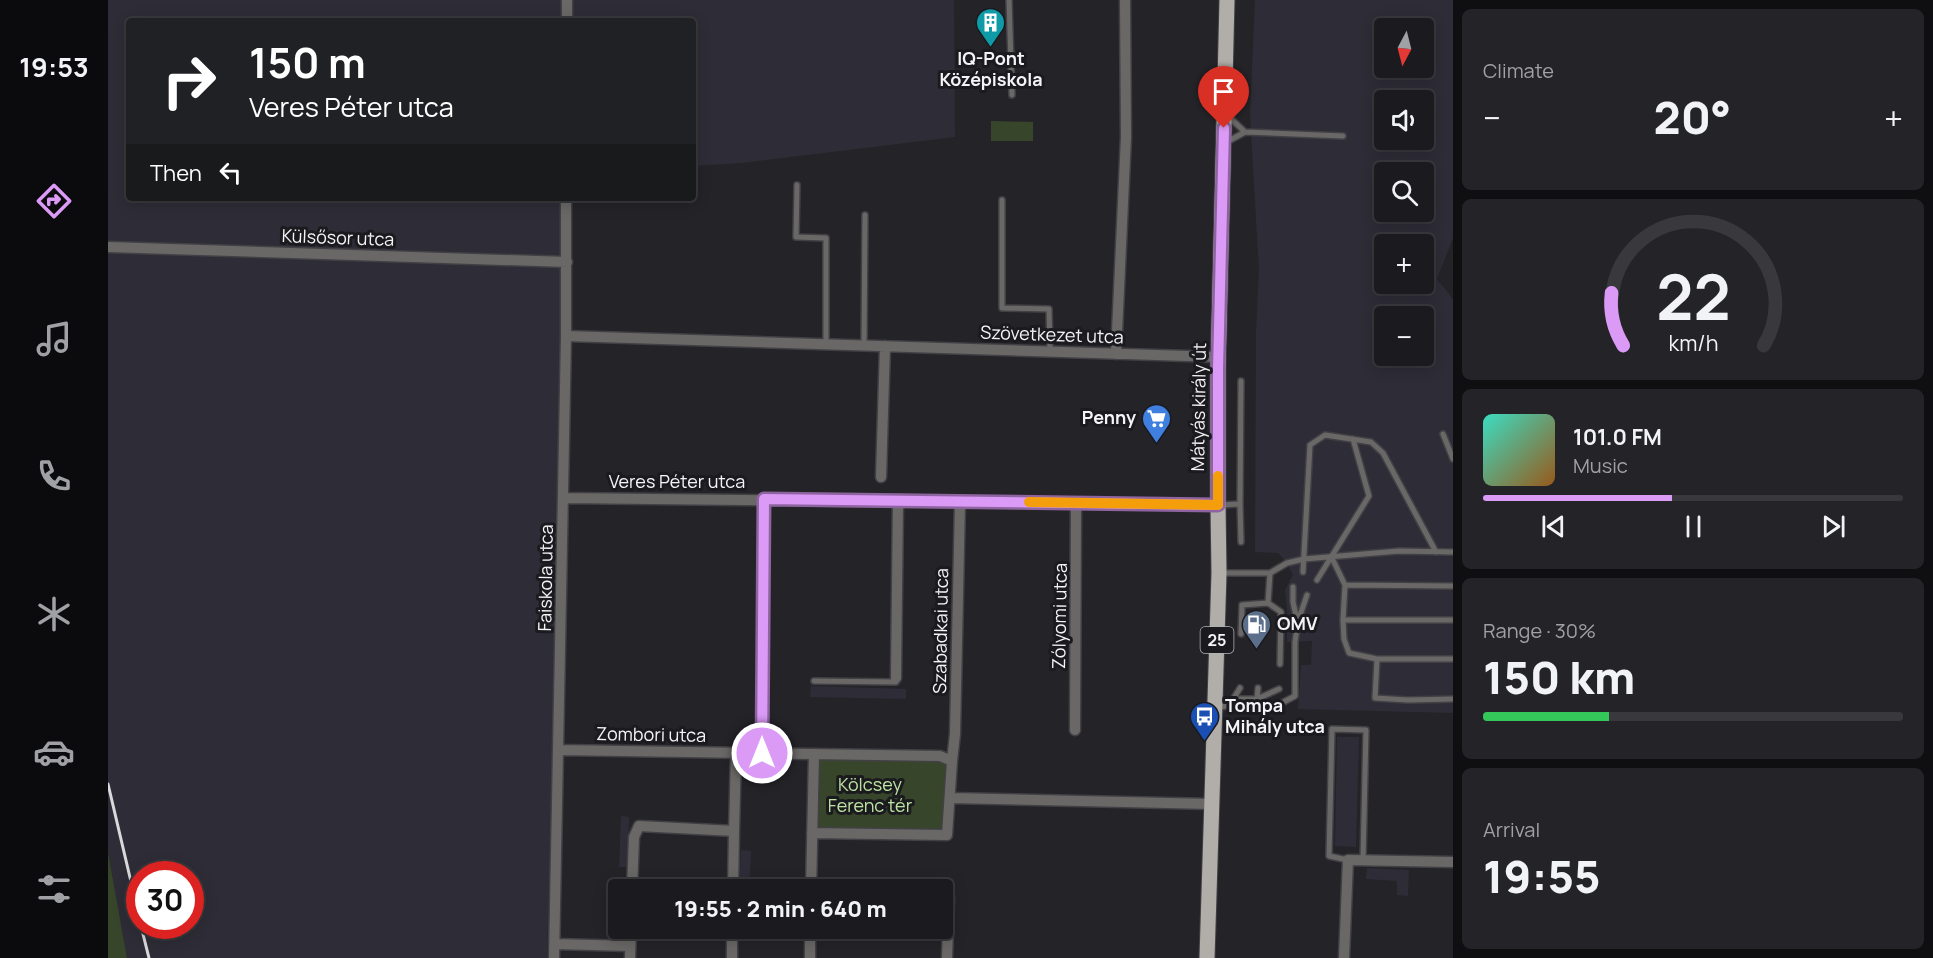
<!DOCTYPE html>
<html lang="en">
<head>
<meta charset="utf-8">
<style>
  :root { --surface:#1b1a1e; --page:#242327; --text:#f1f3f6; --muted:#a0a1a4; --line:#39383c; --accent:#db9af6 }
  body { margin:0; font-family:Manrope,sans-serif; background:var(--page); color:var(--text); height:100vh; display:flex; flex-direction:column; font-size:22px; white-space:nowrap }
  * { box-sizing:border-box; margin:0 }
  p { font-size:20px; color:var(--muted) }
  .icon { flex:none; width:33px; height:33px; fill:none; stroke:currentColor; stroke-width:2; stroke-linecap:round; stroke-linejoin:round }
  .map { position:relative; flex:1; overflow:hidden }
  .side { display:flex; flex-direction:column; gap:9px; padding:9px; background:#0f0e10; width:480px }
  .side>* { flex:none }
  .guide { position:absolute; left:18px; top:18px; width:570px; height:183px; border-radius:6px; box-shadow:0 3px 15px #0003,0 0 0 2px var(--line); background:#202124; color:#fff; overflow:hidden }
  .needle { width:39px; rotate:187deg }
  .fabs { position:absolute; left:1266px; top:18px; display:grid; gap:12px }
  .fabs a { display:grid; place-items:center; width:60px; height:60px; border-radius:6px; background:var(--surface); box-shadow:0 3px 15px #0003,0 0 0 2px var(--line); font-size:30px }
  .speed { position:absolute; left:18px; top:861px; display:flex; gap:12px; font-size:30px; font-weight:700; text-align:center }
  .speed>* { display:grid; place-content:center; width:78px; height:78px; border-radius:50%; background:var(--surface); box-shadow:0 3px 15px #0003,0 0 0 2px var(--line); line-height:1 }
  .speed .limit { border:9px solid #d22; background:#fff; color:#111 }
  .pin { position:absolute; display:grid; place-items:center; width:51px; height:51px; color:#fff; margin:-62px -26px; border-radius:50% 50% 50% 0; rotate:-45deg; box-shadow:0 0 6px #0007 }
  .pin .icon { rotate:45deg }
  .me { position:absolute; width:66px; margin:-33px; rotate:0deg; stroke-linejoin:round; filter:drop-shadow(0 0 4px #0008) }
  .turn { display:flex; align-items:center; gap:21px; height:126px; padding:0 24px; font-size:27px }
  .turn .icon { width:78px; height:78px; stroke-width:2.5 }
  .turn b { display:block; font-size:42px; line-height:51px }
  .then { display:flex; align-items:center; height:57px; padding:0 24px; background:#0003; gap:12px; font-size:22px }
  .big { font-size:45px; font-weight:800; line-height:1.1 }
  .side .tile { flex:1; display:flex; flex-direction:column; justify-content:center; gap:9px; min-width:0; padding:0 21px; border-radius:9px; background:var(--page) }
  .side .dial { align-items:center; gap:0 }
  .dial svg { height:156px; overflow:visible; fill:none; stroke:var(--line); stroke-width:7; stroke-linecap:round; text-anchor:middle }
  .dial text { fill:var(--text); stroke:none }
  .song { display:flex; align-items:center; gap:18px }
  .cover { width:72px; height:72px; border-radius:9px; background:linear-gradient(135deg,hsl(170 70% 55%),hsl(30 70% 35%)) }
  .played { height:6px; border-radius:3px; background:linear-gradient(90deg,var(--accent) 45%,var(--line) 45%) }
  .keys { display:flex; justify-content:space-around; direction:ltr }
  .heat { display:flex; justify-content:space-between; align-items:center; font-size:33px; direction:ltr }
  .charge { height:9px; border-radius:4px; background:linear-gradient(90deg,#34c759 30%,var(--line) 0) }
  .trip { position:absolute; left:500px; top:879px; width:345px; height:60px; border-radius:6px; background:var(--surface); box-shadow:0 3px 15px #0003,0 0 0 2px var(--line); font-weight:800; line-height:60px; text-align:center }
  main { display:flex; flex:1; min-height:0 }
  .tabs { display:flex; flex-direction:column; width:108px; justify-content:space-around; align-items:center; background:#0b0a0c; color:var(--muted) }
  .tabs .icon { width:42px; height:42px }
  .tabs .on { color:var(--accent) }
  .tabs b { font-size:27px; color:var(--text) }
  .map>svg:first-child { display:block }
  .built { fill:#2e2d37; fill-rule:evenodd }
  .green { fill:#37462b }
  .lines { fill:none; stroke-linecap:round; stroke-linejoin:round }
  .service-casing { stroke:#414045; stroke-width:8 }
  .minor-casing { stroke:#414045; stroke-width:13 }
  .primary-casing { stroke:#414045; stroke-width:17 }
  .service { stroke:#6a6866; stroke-width:5 }
  .minor { stroke:#6a6866; stroke-width:10 }
  .primary { stroke:#b1ada8; stroke-width:15 }
  .rail { stroke:#d9d8dc; stroke-width:3 }
  .route-casing { stroke:#8e64a0; stroke-width:15 }
  .route { stroke:#db9af6; stroke-width:10 }
  .slow { stroke:#f59e0b; stroke-width:10 }
  .labels { text-anchor:middle; stroke-width:6; stroke-linejoin:round; paint-order:stroke }
  .shield { fill:#1a1a1f; stroke:#b3b3b6; stroke-width:1.5 }
  .shield-label { font-size:16px; font-weight:bold; fill:#f4f4f7 }
  .poi-label { font-size:18px; font-weight:bold; fill:#f4f4f7; stroke:#1a1a1f; text-anchor:start }
  .street-label { font-size:18px; fill:#f4f4f7; stroke:#1a1a1f }
  .park-label { font-size:18px; fill:#bee2a1; stroke:#1a1a1f }
</style>
</head>
<body>
<main>
<nav class="tabs">
<b>19:53</b>
<svg class="icon on" aria-label="directions" viewBox="0 0 24 24"><path d="M12 3l9 9-9 9-9-9zM9 14v-3h6M13 9l2 2-2 2"/></svg>
<svg class="icon" aria-label="music" viewBox="0 0 24 24"><path d="M9 18V5l10-2v13"/><circle cx="6" cy="18" r="3"/><circle cx="16" cy="16" r="3"/></svg>
<svg class="icon" aria-label="phone" viewBox="0 0 24 24"><path d="M5 4h4l2 5-3 2q2 4 5 5l2-3 5 2v4C11 20 4 13 5 4z"/></svg>
<svg class="icon" aria-label="climate" viewBox="0 0 24 24"><path d="M12 3v18M4 7l16 10M4 17L20 7"/></svg>
<svg class="icon" aria-label="car" viewBox="0 0 24 24"><path d="M5 17H2v-5l4-1 3-4h7l3 4 3 1v5h-3M9 17h6M6 11h13"/><circle cx="7" cy="17" r="2"/><circle cx="17" cy="17" r="2"/></svg>
<svg class="icon" aria-label="filters" viewBox="0 0 24 24"><path d="M4 7h16M4 17h16"/><circle cx="9" cy="7" r="2"/><circle cx="15" cy="17" r="2"/></svg>
</nav>
<div class="map">
<svg width="1345" height="958" viewBox="0 0 1345 958">
  <rect width="100%" height="100%" fill="#242328"/>
  <path class="built" d="M0,0H846L847,137L633,163L585,166V21H21V198H454L455,329L439,958H19L0,852ZM32,874H82V926H32Z
    M1147,0H1345V238L1329,279L1345,299V713L1190,709L1193,665H1203L1204,641L1179,642V610L1177,590L1185,575L1179,563L1170,553L1147,552L1148,332L1151,270L1142,115ZM1276,28H1316V68H1276ZM1276,100H1316V140H1276ZM1276,172H1316V212H1276ZM1276,244H1316V284H1276ZM1276,316H1316V356H1276Z
    M703,686L798,689V699L702,697Z
    M1229,737H1251L1248,847L1227,846Z
    M513,816L521,817L520,867H511Z
    M633,850L643,851L641,889H631Z
    M1259,868L1301,870L1300,896L1289,895V881L1258,879Z"/>
  <path class="green" d="M883,121L925,122V141H883Z
    M706,754L830,760L840,765L839,835L704,833Z
    M0,852L19,958H0Z"/>
  <g class="lines">
    <defs>
      <path id="service" d="M901,0L904,95
        M1120,116L1137,132L1235,136
        M1117,143L1137,132
        M689,185L688,237L718,238V344
        M894,200V308L941,309L942,351
        M756,345L757,215
        M1335,434L1345,459
        M1132,504L1133,381
        M1111,505L1132,504L1133,542
        M1223,556L1237,585L1235,620L1236,639L1241,653L1269,659H1345
        M1195,572L1202,445L1217,435L1263,442L1275,453L1328,552
        M1113,573H1162L1179,563L1196,559L1291,551L1345,552
        M1209,580L1261,496L1245,439
        M1237,585L1345,586
        M1185,587V602L1189,620
        M1160,603L1173,612L1172,664
        M1235,620H1345
        M1133,634L1134,605L1160,603L1162,573
        M1269,659L1267,698L1300,700L1345,699
        M706,681L788,682V680
        M1125,699H1149L1171,689
        M1149,699L1150,688
        M1121,706H1168L1187,696V642L1190,621L1199,595
        M1109,707L1121,706L1132,688
        M1240,860L1221,856L1224,729L1258,730L1255,860"/>
      <path id="minor" d="M459,0V21
        M0,247L459,262
        M458,336L1111,357
        M1008,354L1018,137L1017,0
        M773,477L777,346
        M456,498L1110,505
        M788,678L790,500
        M967,730L968,503
        M451,750L832,756L844,761L839,835L704,833
        M654,753L656,499
        M844,761L847,734L852,501
        M843,798L1103,804
        M626,831L628,753
        M524,890L526,837L531,826L626,831L625,890
        M703,890L706,754
        M447,944L522,946
        M446,958L458,336V198
        M522,958L523,928
        M624,958V928
        M702,958V928
        M839,958L841,897
        M1236,958L1240,860L1345,862"/>
      <path id="primary" d="M1099,958L1111,573L1110,505V369L1119,0"/>
    </defs>
    <use href="#service" class="service-casing"/>
    <use href="#minor" class="minor-casing"/>
    <use href="#primary" class="primary-casing"/>
    <use href="#service" class="service"/>
    <use href="#minor" class="minor"/>
    <use href="#primary" class="primary"/>
    <path class="rail" d="M0,784L32,920
      M33,926L41,958"/>
  </g>
  <g class="lines">
    <defs>
      <path id="route" d="M654,753L656,499L1110,505V369L1116,128"/>
    </defs>
    <use href="#route" class="route-casing"/>
    <use href="#route" class="route"/>
    <path class="slow" d="M921,502L1110,505V476"/>
  </g>
  <defs>
    <symbol id="building-pin" viewBox="-11 -11 22 30"><path d="M0 17L-7.5 6A9.5 9.5 0 1 1 7.5 6Z" fill="#0f9aa8" stroke="#1a1a1f"/><path d="M-4-6H4V6H1V3H-1V6H-4ZM-2.5-4.3h1.7v1.8h-1.7ZM.8-4.3h1.7v1.8H.8ZM-2.5-1h1.7V.8h-1.7ZM.8-1h1.7V.8H.8Z" fill="#fff"/></symbol>
    <symbol id="supermarket-pin" viewBox="-11 -11 22 30"><path d="M0 17L-7.5 6A9.5 9.5 0 1 1 7.5 6Z" fill="#3f7fe0" stroke="#1a1a1f"/><path d="M-6-5.5h2.5l.6 2H6L4.5 2H-2.5L-4.4-4H-6ZM-1.5 3.2a1.3 1.3 0 1 0 .1 0ZM3 3.2a1.3 1.3 0 1 0 .1 0Z" fill="#fff"/></symbol>
    <symbol id="fuel-pin" viewBox="-11 -11 22 30"><path d="M0 17L-7.5 6A9.5 9.5 0 1 1 7.5 6Z" fill="#5c6f8a" stroke="#1a1a1f"/><path d="M-5.5-6h7V0h2V4h1.3V-2.5L3-4.5l.8-.8L6-3V5H2.5V1h-1V6h-7ZM-4.2-4.7v3.2H.2V-4.7Z" fill="#fff"/></symbol>
    <symbol id="bus-pin" viewBox="-11 -11 22 30"><path d="M0 17L-7.5 6A9.5 9.5 0 1 1 7.5 6Z" fill="#1a4fb4" stroke="#1a1a1f"/><path d="M-5-6H5V4H4V6H2V4H-2V6H-4V4H-5ZM-3.5-4V0h7V-4ZM-3.5 1.2v1.5H-2V1.2ZM2 1.2v1.5H3.5V1.2Z" fill="#fff"/></symbol>
  </defs>
  <g fill-rule="evenodd">
    <use href="#building-pin" x="866" y="6" width="33" height="45"/>
    <use href="#supermarket-pin" x="1032" y="402" width="33" height="45"/>
    <use href="#fuel-pin" x="1132" y="608" width="33" height="45"/>
    <use href="#bus-pin" x="1080" y="700" width="33" height="45"/>
  </g>
  <g class="labels">
    <rect class="shield" x="1092.5" y="627" width="33" height="26" rx="4.5"/>
    <g class="shield-label">
      <text x="1109" y="646">25</text>
    </g>
    <g class="poi-label">
      <text x="883" y="65" text-anchor="middle">IQ-Pont<tspan x="883" dy="21">Középiskola</tspan></text>
      <text x="1028" y="424" text-anchor="end">Penny</text>
      <text x="1169" y="630">OMV</text>
      <text x="1117" y="712">Tompa<tspan x="1117" dy="21">Mihály utca</tspan></text>
    </g>
    <g class="street-label">
      <text transform="translate(230 238) rotate(2)" y="6">Külsősor utca</text>
      <text transform="translate(944 335) rotate(2)" y="6">Szövetkezet utca</text>
      <text transform="translate(1091 407) rotate(-89)" y="6">Mátyás király út</text>
      <text x="569" y="488">Veres Péter utca</text>
      <text transform="translate(438 578) rotate(-89)" y="6">Faiskola utca</text>
      <text transform="translate(952 616) rotate(-89)" y="6">Zólyomi utca</text>
      <text transform="translate(833 631) rotate(-89)" y="6">Szabadkai utca</text>
      <text transform="translate(543 735) rotate(1)" y="6">Zombori utca</text>
    </g>
    <g class="park-label">
      <text x="762" y="791">Kölcsey<tspan x="762" dy="21">Ferenc tér</tspan></text>
    </g>
  </g>
</svg>
<div class="fabs">
<a><svg class="needle" viewBox="-14 -14 28 28"><path d="M0-13l5 13h-10z" fill="#e53935"/><path d="M0 13l5-13h-10z" fill="#a0a1a4"/></svg></a>
<a><svg class="icon" aria-label="sound" viewBox="0 0 24 24"><path d="M4 9h4l5-4v14l-5-4H4zM17 9q2 3 0 6"/></svg></a>
<a><svg class="icon" aria-label="search" viewBox="0 0 24 24"><circle cx="10" cy="10" r="6"/><path d="M15 15l6 6"/></svg></a>
<a>+</a>
<a>−</a>
</div>
<div class="speed"><div class="limit">30</div></div>
<div class="pin" style="left:1116px;top:128px;background:#d93025"><svg class="icon" aria-label="arrive" viewBox="0 0 24 24"><path d="M6 21V4h12l-3 4 3 4H6"/></svg></div>
<svg class="me" style="left:654px;top:753px" viewBox="-20 -20 40 40"><circle r="17" fill="#db9af6" stroke="#fff" stroke-width="3"/><path d="M0-11L8 9 0 5-8 9z" fill="#fff"/></svg>
<div class="trip">19:55 · 2 min · 640 m</div>
<div class="guide">
<div class="turn"><svg class="icon" aria-label="right" viewBox="0 0 24 24"><path d="M7 20v-9h11M14 6l5 5-5 5"/></svg><div><b>150 m</b>Veres Péter utca</div></div>
<div class="then">Then<svg class="icon" aria-label="left" viewBox="0 0 24 24"><path d="M17 20v-9H6M10 6l-5 5 5 5"/></svg></div>
</div>
</div>
<section class="side">
<div class="tile"><p>Climate</p>
<div class="heat"><a>−</a><b class="big">20°</b><a>+</a></div>
</div>
<div class="tile dial"><svg viewBox="0 0 100 80">
<path d="M14 69A42 42 0 1 1 86 69"/>
<path d="M14 69A42 42 0 0 1 8 42" stroke="#db9af6"/>
<text x="50" y="56" font-size="32" font-weight="700">22</text>
<text x="50" y="72" font-size="11">km/h</text>
</svg></div>
<div class="tile">
<div class="song"><i class="cover"></i><div><b>101.0 FM</b><p>Music</p></div></div>
<div class="played"></div>
<div class="keys"><svg class="icon" aria-label="previous" viewBox="0 0 24 24"><path d="M18 5L8 12l10 7zM5 5v14"/></svg><svg class="icon" aria-label="pause" viewBox="0 0 24 24"><path d="M8 5v14M16 5v14"/></svg><svg class="icon" aria-label="next" viewBox="0 0 24 24"><path d="M6 5l10 7-10 7zM19 5v14"/></svg></div>
</div>
<div class="tile"><p>Range · 30%</p><b class="big">150 km</b><div class="charge"></div></div>
<div class="tile"><p>Arrival</p><b class="big">19:55</b></div>
</section>
</main>
</body>
</html>
